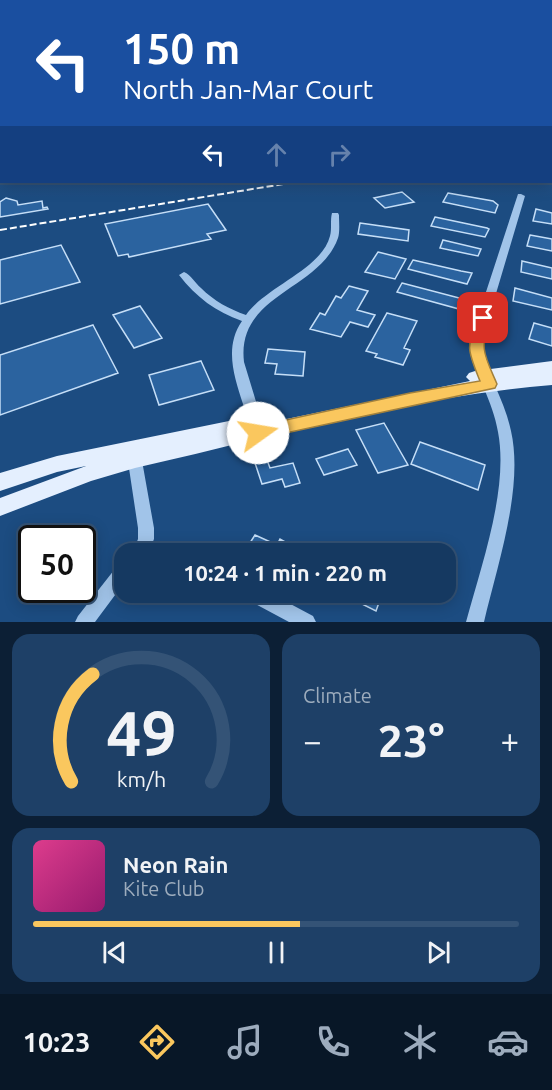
<!DOCTYPE html>
<html lang="en">
<head>
<meta charset="utf-8">
<style>
  :root { --surface:#153961; --page:#1e4067; --text:#f1f3f6; --muted:#9dacbd; --line:#345376; --accent:#fac75e }
  body { margin:0; font-family:Ubuntu,sans-serif; background:var(--page); color:var(--text); height:100vh; display:flex; flex-direction:column; font-size:22px; white-space:nowrap }
  * { box-sizing:border-box; margin:0 }
  p { font-size:20px; color:var(--muted) }
  .icon { flex:none; width:33px; height:33px; fill:none; stroke:currentColor; stroke-width:2; stroke-linecap:round; stroke-linejoin:round }
  .map { position:relative; height:622px; overflow:hidden }
  .panel { display:flex; flex-direction:column; gap:12px; padding:12px; background:#0c1f35; flex:1 }
  .panel>* { flex:none }
  .top-card { position:absolute; left:0px; top:0px; width:552px; height:183px; box-shadow:0 3px 15px #0003,0 0 0 2px var(--line); background:#1a4fa0; color:#fff; overflow:hidden }
  .speed { position:absolute; left:18px; top:525px; display:flex; gap:12px; font-size:30px; font-weight:700; text-align:center }
  .speed>* { display:grid; place-content:center; width:78px; height:78px; border-radius:50%; background:var(--surface); box-shadow:0 3px 15px #0003,0 0 0 2px var(--line); line-height:1 }
  .speed .limit { border:3px solid #111; border-radius:9px; background:#fff; color:#111 }
  .pin { position:absolute; display:grid; place-items:center; width:51px; height:51px; color:#fff; margin:-26px; border-radius:12px; box-shadow:0 3px 9px #0006 }
  .me { position:absolute; width:66px; margin:-33px; rotate:77deg; stroke-linejoin:round; filter:drop-shadow(0 0 4px #0008) }
  .turn { display:flex; align-items:center; gap:21px; height:126px; padding:0 24px; font-size:27px }
  .turn .icon { width:78px; height:78px; stroke-width:2.5 }
  .turn b { display:block; font-size:42px; line-height:51px }
  .lanes { display:flex; align-items:center; height:57px; padding:0 24px; background:#0003; justify-content:center; gap:30px; direction:ltr }
  .lanes .off { opacity:.35 }
  .big { font-size:45px; font-weight:600; line-height:1.1 }
  .panel .tile { flex:1; display:flex; flex-direction:column; justify-content:center; gap:9px; min-width:0; padding:0 21px; border-radius:18px; background:var(--page) }
  .panel .dial { align-items:center; gap:0 }
  .dial svg { height:156px; overflow:visible; fill:none; stroke:var(--line); stroke-width:7; stroke-linecap:round; text-anchor:middle }
  .dial text { fill:var(--text); stroke:none }
  .song { display:flex; align-items:center; gap:18px }
  .cover { width:72px; height:72px; border-radius:9px; background:linear-gradient(135deg,hsl(330 70% 55%),hsl(320 70% 35%)) }
  .played { height:6px; border-radius:3px; background:linear-gradient(90deg,var(--accent) 55%,var(--line) 55%) }
  .keys { display:flex; justify-content:space-around; direction:ltr }
  .heat { display:flex; justify-content:space-between; align-items:center; font-size:33px; direction:ltr }
  .panel .tiles { flex:1; display:grid; gap:12px; grid-template-columns:1fr 1fr }
  .tile:last-child { grid-column:span 2 }
  .trip { position:absolute; left:114px; top:543px; width:342px; height:60px; border-radius:18px; background:var(--surface); box-shadow:0 3px 15px #0003,0 0 0 2px var(--line); font-weight:600; line-height:60px; text-align:center }
  .tab-bar { display:flex; height:96px; justify-content:space-around; align-items:center; background:#081727; color:var(--muted) }
  .tab-bar .icon { width:42px; height:42px }
  .tab-bar .on { color:var(--accent) }
  .tab-bar b { font-size:27px; color:var(--text) }
  .map>svg:first-child { display:block }
  .building { fill:#2b639f; stroke:#c5def7; stroke-width:1.5 }
  .lines { fill:none; stroke-linecap:round; stroke-linejoin:round }
  .minor { fill:#a1c4e9; fill-rule:evenodd }
  .major { fill:#e4effe; fill-rule:evenodd }
  .highway { fill:#fff; fill-rule:evenodd }
  .rail { stroke:#fff; stroke-width:2; stroke-dasharray:7 3; stroke-linecap:butt }
  .route { fill:#fac75e; stroke:#a2813d; stroke-width:1.5 }
</style>
</head>
<body>
<div class="map">
<svg width="552" height="622" viewBox="0 0 552 622">
  <rect width="100%" height="100%" fill="#1c4c81"/>
  <path class="building" d="M402,192L414,202L385,208L374,198Z
    M448,193L493,201L498,205L495,213L443,202Z
    M6,198L17,201L18,205L42,201L43,208L47,207L48,209L0,217V202Z
    M208,204L226,230L207,234L211,239L129,257L128,254L118,256L105,224Z
    M536,209L552,213V224L533,221Z
    M435,217L487,228L489,229L485,237L431,226Z
    M360,223L409,230L408,241L358,234Z
    M530,235L552,239V251L527,246Z
    M443,240L481,249L478,256L440,248Z
    M61,245L80,282L0,304V260Z
    M378,252L406,259L395,279L365,272Z
    M413,260L461,271L472,273L467,284L408,269Z
    M522,261L552,268V279L521,272Z
    M402,283L463,299L459,309L397,292Z
    M349,286L368,291L357,310L375,315L368,327L350,322L341,337L310,329L320,313L325,315L336,296L341,298Z
    M515,288L552,298V310L513,301Z
    M140,306L162,338L134,348L113,315Z
    M387,313L417,321L404,348L410,350L403,365L375,357L377,354L366,351Z
    M534,323L552,328V346L529,339Z
    M93,325L118,373L0,415V355Z
    M268,349L305,352L303,376L275,374L277,364L265,363Z
    M201,361L214,390L159,405L149,375Z
    M384,423L408,465L378,473L356,430Z
    M420,442L485,465L478,490L411,464Z
    M348,449L357,465L324,475L316,459Z
    M267,460L270,468L293,463L300,483L285,487L282,479L262,484L255,463Z
    M255,535L277,545L280,539L289,544L284,554H254L246,549Z
    M338,592H378L382,594L376,611Z"/>
  <g class="lines">
    <path class="minor" d="M0,111H2V115L0,114Z
      M0,146H2V150H0Z
      M518,194H521L525,196L481,344C487,375 505,401 511,431C524,488 497,566 484,622H466C481,566 509,489 498,432C493,401 475,375 469,344Z
      M332,213H338L339,215C339,222 340,232 338,238C319,291 236,294 244,362L264,428L262,432L257,433L252,432C248,423 246,413 243,404C234,376 224,347 242,321C216,312 196,297 179,275L184,272C191,275 195,283 201,288C214,301 229,309 246,315C265,287 322,269 330,236C332,229 330,220 332,213Z
      M134,449L139,451L141,455L154,528V539L152,544L165,549L167,554H132L138,539V528L127,455L129,451Z
      M124,563V583L95,622H75L78,616L118,565Z
      M242,592H268L313,616L316,622H289L244,598Z"/>
    <path class="major" d="M552,361V373H550H552V385C412,396 272,437 135,468L91,481L0,516V498L86,466L57,472L0,491V473L57,456L263,414L270,416L272,422L470,381L466,377L469,373L475,371Z"/>
    <path class="highway" d="M2,162V170L0,171V163Z"/>
    <path class="rail" d="M0,230L296,182"/>
  </g>
  <linearGradient id="sky" x2="0" y2="1"><stop stop-color="#0f2a47"/><stop offset="0.56" stop-color="#3a6192"/><stop offset="1" stop-color="#3a6192" stop-opacity="0"/></linearGradient>
  <rect width="552" height="198" fill="url(#sky)"/>
  <path class="route" d="M483,314L489,318C480,351 484,354 497,384L495,388L258,439L252,437L250,433L252,428L258,426L410,393L480,381C468,351 466,349 476,318Z"/>
</svg>
<div class="speed"><div class="limit">50</div></div>
<div class="pin" style="left:483px;top:318px;background:#d93025"><svg class="icon" aria-label="arrive" viewBox="0 0 24 24"><path d="M6 21V4h12l-3 4 3 4H6"/></svg></div>
<svg class="me" style="left:258px;top:433px" viewBox="-20 -20 40 40"><circle r="19" fill="#fff"/><path d="M0-13L10 11 0 6-10 11z" fill="#fac75e"/></svg>
<div class="trip">10:24 · 1 min · 220 m</div>
<div class="top-card">
<div class="turn"><svg class="icon" aria-label="left" viewBox="0 0 24 24"><path d="M17 20v-9H6M10 6l-5 5 5 5"/></svg><div><b>150 m</b>North Jan-Mar Court</div></div>
<div class="lanes"><svg class="icon" aria-label="left" viewBox="0 0 24 24"><path d="M17 20v-9H6M10 6l-5 5 5 5"/></svg><svg class="icon off" aria-label="ahead" viewBox="0 0 24 24"><path d="M12 20V5M6 11l6-6 6 6"/></svg><svg class="icon off" aria-label="right" viewBox="0 0 24 24"><path d="M7 20v-9h11M14 6l5 5-5 5"/></svg></div>
</div>
</div>
<section class="panel">
<div class="tiles">
<div class="tile dial"><svg viewBox="0 0 100 80">
<path d="M14 69A42 42 0 1 1 86 69"/>
<path d="M14 69A42 42 0 0 1 25 14" stroke="#fac75e"/>
<text x="50" y="56" font-size="32" font-weight="700">49</text>
<text x="50" y="72" font-size="11">km/h</text>
</svg></div>
<div class="tile"><p>Climate</p>
<div class="heat"><a>−</a><b class="big">23°</b><a>+</a></div>
</div>
<div class="tile">
<div class="song"><i class="cover"></i><div><b>Neon Rain</b><p>Kite Club</p></div></div>
<div class="played"></div>
<div class="keys"><svg class="icon" aria-label="previous" viewBox="0 0 24 24"><path d="M18 5L8 12l10 7zM5 5v14"/></svg><svg class="icon" aria-label="pause" viewBox="0 0 24 24"><path d="M8 5v14M16 5v14"/></svg><svg class="icon" aria-label="next" viewBox="0 0 24 24"><path d="M6 5l10 7-10 7zM19 5v14"/></svg></div>
</div>
</div>
</section>
<nav class="tab-bar">
<b>10:23</b>
<svg class="icon on" aria-label="directions" viewBox="0 0 24 24"><path d="M12 3l9 9-9 9-9-9zM9 14v-3h6M13 9l2 2-2 2"/></svg>
<svg class="icon" aria-label="music" viewBox="0 0 24 24"><path d="M9 18V5l10-2v13"/><circle cx="6" cy="18" r="3"/><circle cx="16" cy="16" r="3"/></svg>
<svg class="icon" aria-label="phone" viewBox="0 0 24 24"><path d="M5 4h4l2 5-3 2q2 4 5 5l2-3 5 2v4C11 20 4 13 5 4z"/></svg>
<svg class="icon" aria-label="climate" viewBox="0 0 24 24"><path d="M12 3v18M4 7l16 10M4 17L20 7"/></svg>
<svg class="icon" aria-label="car" viewBox="0 0 24 24"><path d="M5 17H2v-5l4-1 3-4h7l3 4 3 1v5h-3M9 17h6M6 11h13"/><circle cx="7" cy="17" r="2"/><circle cx="17" cy="17" r="2"/></svg>
</nav>
</body>
</html>
